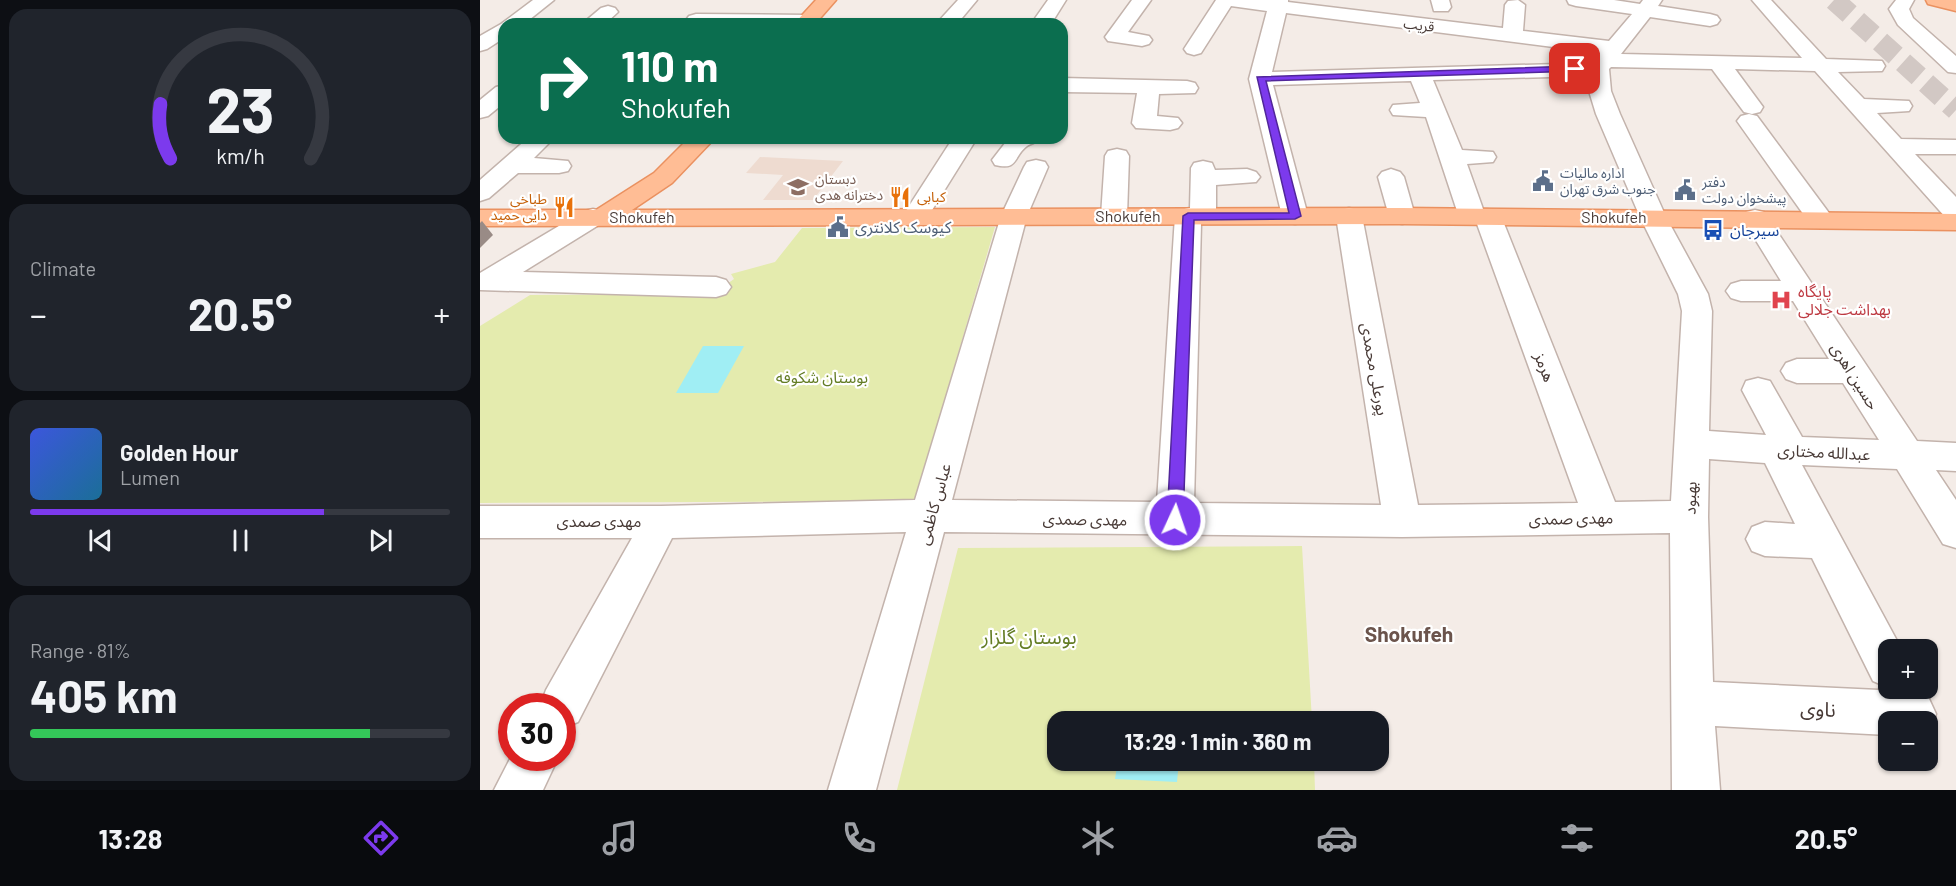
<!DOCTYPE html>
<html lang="en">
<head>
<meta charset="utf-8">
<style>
  :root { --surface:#171b24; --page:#20242c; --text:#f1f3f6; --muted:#9ea1a6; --line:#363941; --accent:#7c3aed }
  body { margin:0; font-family:Barlow,"Noto Sans Arabic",sans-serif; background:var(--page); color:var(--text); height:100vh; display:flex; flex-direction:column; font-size:22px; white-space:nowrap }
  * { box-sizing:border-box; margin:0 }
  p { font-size:20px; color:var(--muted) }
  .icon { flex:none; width:33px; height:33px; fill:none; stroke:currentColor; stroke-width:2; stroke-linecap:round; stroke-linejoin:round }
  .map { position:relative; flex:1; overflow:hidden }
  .panel { display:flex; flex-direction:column; gap:9px; padding:9px; background:#0d0f14; width:480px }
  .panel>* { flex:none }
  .hud { position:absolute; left:18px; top:18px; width:570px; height:126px; border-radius:18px; box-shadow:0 2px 4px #0004; background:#0b6e4f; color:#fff; overflow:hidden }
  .buttons { position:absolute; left:1398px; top:639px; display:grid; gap:12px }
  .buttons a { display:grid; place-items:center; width:60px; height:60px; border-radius:12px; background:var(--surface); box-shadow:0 2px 4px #0004; font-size:30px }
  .speed { position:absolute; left:18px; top:693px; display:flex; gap:12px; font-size:30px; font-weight:700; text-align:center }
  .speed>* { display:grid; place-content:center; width:78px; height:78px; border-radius:50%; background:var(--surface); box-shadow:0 2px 4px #0004; line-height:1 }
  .speed .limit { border:9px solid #d22; background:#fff; color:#111 }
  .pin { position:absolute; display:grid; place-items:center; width:51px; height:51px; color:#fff; margin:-26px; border-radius:12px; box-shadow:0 3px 9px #0006 }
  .me { position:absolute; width:66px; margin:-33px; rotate:3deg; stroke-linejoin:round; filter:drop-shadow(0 0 4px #0008) }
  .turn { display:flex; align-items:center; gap:21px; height:126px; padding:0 24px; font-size:27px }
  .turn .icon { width:78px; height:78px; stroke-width:2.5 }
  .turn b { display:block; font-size:42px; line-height:51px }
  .big { font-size:45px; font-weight:700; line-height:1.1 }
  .panel .card { flex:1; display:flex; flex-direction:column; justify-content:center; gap:9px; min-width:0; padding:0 21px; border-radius:18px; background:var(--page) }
  .panel .dial { align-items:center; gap:0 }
  .dial svg { height:156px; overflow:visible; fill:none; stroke:var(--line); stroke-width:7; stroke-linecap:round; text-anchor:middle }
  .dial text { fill:var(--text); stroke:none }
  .song { display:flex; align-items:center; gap:18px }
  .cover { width:72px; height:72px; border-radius:9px; background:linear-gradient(135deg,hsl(230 70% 55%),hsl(200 70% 35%)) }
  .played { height:6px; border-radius:3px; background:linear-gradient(90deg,var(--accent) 70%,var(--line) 70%) }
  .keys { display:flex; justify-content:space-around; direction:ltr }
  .heat { display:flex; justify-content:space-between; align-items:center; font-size:33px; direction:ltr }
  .charge { height:9px; border-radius:4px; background:linear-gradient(90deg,#34c759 81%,var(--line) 0) }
  .trip { position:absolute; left:567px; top:711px; width:342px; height:60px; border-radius:18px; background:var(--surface); box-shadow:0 2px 4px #0004; font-weight:700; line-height:60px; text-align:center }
  .tabs { display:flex; height:96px; justify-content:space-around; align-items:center; background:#090b0e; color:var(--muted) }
  .tabs .icon { width:42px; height:42px }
  .tabs .current { color:var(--accent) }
  .tabs b { font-size:27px; color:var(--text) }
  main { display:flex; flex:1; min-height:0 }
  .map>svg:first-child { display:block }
  .education { fill:#eedbd0 }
  .green { fill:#e4ebae }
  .water { fill:#a0eef4 }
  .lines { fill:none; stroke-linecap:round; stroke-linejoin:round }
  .major-tunnel { stroke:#d2c8c4; stroke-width:21; stroke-dasharray:21 10; stroke-linecap:butt }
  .minor-casing { stroke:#c3b3ac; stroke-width:3 }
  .major-casing { stroke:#ea9160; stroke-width:3 }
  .minor { fill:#fff; fill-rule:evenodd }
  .major { fill:#ffbd95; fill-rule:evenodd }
  .shaded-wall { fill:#998b86 }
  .route { fill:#7c3aed; stroke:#51269a; stroke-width:1.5 }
  .labels { text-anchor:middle; stroke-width:4.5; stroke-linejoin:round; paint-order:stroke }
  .far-street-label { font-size:14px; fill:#483a36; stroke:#fff }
  .far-service-label { font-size:14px; fill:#4e5e75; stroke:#fff; text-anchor:start }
  .far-education-label { font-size:14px; fill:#785e54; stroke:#fff; text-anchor:start }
  .far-food-label { font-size:14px; fill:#c56008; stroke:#fff; text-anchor:start }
  .street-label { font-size:16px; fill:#483a36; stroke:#fff }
  .service-label { font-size:16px; fill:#4e5e75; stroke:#fff; text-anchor:start }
  .transit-label { font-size:16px; fill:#164399; stroke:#fff; text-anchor:start }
  .health-label { font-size:16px; fill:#be3a42; stroke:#fff; text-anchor:start }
  .park-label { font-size:16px; fill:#647d25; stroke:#fff }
  .near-park-label { font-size:20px; fill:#647d25; stroke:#fff }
  .near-street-label { font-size:20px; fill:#483a36; stroke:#fff }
  .near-neighbourhood-label { font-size:21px; font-weight:bold; fill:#6b544c; stroke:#fff }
</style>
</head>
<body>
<main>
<section class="panel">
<div class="card dial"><svg viewBox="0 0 100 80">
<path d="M14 69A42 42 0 1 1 86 69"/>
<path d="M14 69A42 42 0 0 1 9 41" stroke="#7c3aed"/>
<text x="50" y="56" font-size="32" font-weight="700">23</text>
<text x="50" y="72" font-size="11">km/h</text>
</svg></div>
<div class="card"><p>Climate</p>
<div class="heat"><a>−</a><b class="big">20.5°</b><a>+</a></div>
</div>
<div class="card">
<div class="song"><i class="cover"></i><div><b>Golden Hour</b><p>Lumen</p></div></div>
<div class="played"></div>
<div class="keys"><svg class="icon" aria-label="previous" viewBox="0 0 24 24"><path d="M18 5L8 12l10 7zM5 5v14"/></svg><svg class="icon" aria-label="pause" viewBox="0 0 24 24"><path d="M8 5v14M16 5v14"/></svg><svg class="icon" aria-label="next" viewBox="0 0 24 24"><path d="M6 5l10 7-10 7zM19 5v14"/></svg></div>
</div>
<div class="card"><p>Range · 81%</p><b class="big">405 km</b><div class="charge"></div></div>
</section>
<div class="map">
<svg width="1476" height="790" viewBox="0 0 1476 790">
  <rect width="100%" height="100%" fill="#f4ece7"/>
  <path class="education" d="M280,157L363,161L333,200H283L303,175L266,173Z"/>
  <path class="green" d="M515,227L435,501L0,503V326L50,295L233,294L254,279L251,274L295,262L322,228Z
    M822,546L832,721L578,722V760L834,761L835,790H417L478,548Z"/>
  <path class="water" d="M223,346H264L238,393H196Z
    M638,760L699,761L697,782L635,779Z"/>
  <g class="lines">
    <path class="major-tunnel" d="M1354,0L1476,110"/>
    <defs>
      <path id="minor" d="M53,0H74L44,24H24V38L7,49L0,51V36L21,24Z
        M478,0H497L477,24H456Z
        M568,0H586L571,24H551Z
        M652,0H671L648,32L669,36L672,40L669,44L662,46L628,41L625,37Z
        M736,0H808V2L1023,28L1025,5L1028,1L1038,0L1045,5L1043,31L1129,41L1152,14L1096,6L1089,4L1087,0H1134L1160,4L1163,0H1182L1178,6L1230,14L1237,16L1240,20L1237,24L1230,26L1170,17L1141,54L1322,58L1272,0H1291L1346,59L1402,61L1405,66L1402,71L1358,72L1384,99L1429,101L1432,106L1429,111L1397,113L1421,139L1476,140V154H1435L1476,197V221L1467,219L1335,71L1255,69L1283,107L1280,112L1272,114L1264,112L1232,69L1131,67L1129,69L1131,91L1140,114L1186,217L1228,294L1232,311L1229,431L1286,435L1262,390L1266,381L1278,378L1290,381L1322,437L1399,440L1363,383H1317L1306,379L1301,371L1306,363L1317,359H1349L1313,301H1261L1251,298L1246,291L1251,284L1261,281H1301L1262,218L1266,212L1275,210L1284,212L1437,441L1476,443V471L1456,470L1476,500V548L1463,544L1417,469L1322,465L1422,650H1408V688H1444L1456,714L1450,730L1448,731V722H1408V735L1235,726L1240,790H1192L1190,533L922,537L464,532L396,790H348L426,532L192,538L98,722L82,728V706H60L66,690L152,538H0V506H181L435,500L521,216L544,167L547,162L556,160L565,162L568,167L547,216L472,500L677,502L695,216L699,210L710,208L711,168L714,163L723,161L732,163L735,170L767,169L776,172L780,177L776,182L736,185V216L732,222L721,224L714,503L901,505L856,216L860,210L869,208L878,210L882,216L938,505L1098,503L997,224L983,223L979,217L946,117L913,115L910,110L913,105L940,103L931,81L793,85L828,216L824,222L815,224L806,222L802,216L769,79L787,11L751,6L721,53L714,55L707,53L704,49ZM806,13L1120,53L1112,63L792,72ZM1108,76L1109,91L1116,114L1160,217L1198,294L1202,311L1191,501L1135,502L1021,216L1017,210L1003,209L987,164L1013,162L1016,157L1013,152L982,150L953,80ZM1229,459L1285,463L1315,524L1285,522L1272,527L1266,539L1272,551L1285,556L1332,558L1393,681L1400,684L1399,690L1233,682L1228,517Z
        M951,0H969L971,7L968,11H954Z
        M1416,0H1434L1429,9L1433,18L1476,56V73L1468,72L1418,25L1409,9Z
        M128,6L135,8L138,12L125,24H102L121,8Z
        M216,14L327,15L334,17L337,21L335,24H209L206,20L209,16Z
        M582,78L707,81L715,83L718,88L715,93L679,94L677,116L698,118L702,123L698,128L690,130L656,128L652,123L657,93L582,92Z
        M24,85V103L8,116L0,118V100L16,87Z
        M1269,114L1277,116L1349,213L1353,219L1349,225L1340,227L1331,225L1257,121L1261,116Z
        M48,138H74L54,158L88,161L91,166L88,171L79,173H38L9,198L0,201V180Z
        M473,138H497L444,223L435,225L426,223L422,217Z
        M529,138H560C556,144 553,142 547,146C533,156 539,171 515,165L512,160Z
        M637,149L646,151L649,156L647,216L643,222L634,224L625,222L621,216L625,156L628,151Z
        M911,169L920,172L924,177L935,216L931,222L922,224L913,222L909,216L898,177L902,172Z
        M113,209L122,211L126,217L122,223L43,272L236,277L246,280L251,287L246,294L236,297L0,290V273L104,211Z
        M32,755V758H78L63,790H14Z"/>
      <path id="major" d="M336,0H356L335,24H314Z
        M1446,0H1476V11L1448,4Z
        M209,138H235L192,183L152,210L922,208L1476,214V230L922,224L0,226V210H116L174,173Z"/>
    </defs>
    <use href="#minor" class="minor-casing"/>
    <use href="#major" class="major-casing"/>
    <use href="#minor" class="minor"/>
    <use href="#major" class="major"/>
  </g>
  <path class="shaded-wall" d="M2,221L13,235L0,248V223Z"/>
  <path class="route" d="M1095,66L1099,69L1098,71L786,81L821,216L815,219L714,220L703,520L700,525L695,527L689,525L687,520L703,216L708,213H809L777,77Z"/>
  <defs>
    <symbol id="civic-bare" viewBox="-9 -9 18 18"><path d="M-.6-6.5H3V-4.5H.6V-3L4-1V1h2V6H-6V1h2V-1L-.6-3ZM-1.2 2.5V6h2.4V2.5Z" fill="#5c6f8a" stroke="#fff" stroke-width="2.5" paint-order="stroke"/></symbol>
    <symbol id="school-bare" viewBox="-9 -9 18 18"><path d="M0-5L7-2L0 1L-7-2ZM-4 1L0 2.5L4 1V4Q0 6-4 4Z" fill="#8d6e63" stroke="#fff" stroke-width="2.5" paint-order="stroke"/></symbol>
    <symbol id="restaurant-bare" viewBox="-9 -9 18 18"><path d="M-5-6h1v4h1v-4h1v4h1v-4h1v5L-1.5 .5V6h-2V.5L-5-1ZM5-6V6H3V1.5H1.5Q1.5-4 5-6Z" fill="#e8710a" stroke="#fff" stroke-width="2.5" paint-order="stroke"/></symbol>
    <symbol id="bus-bare" viewBox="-9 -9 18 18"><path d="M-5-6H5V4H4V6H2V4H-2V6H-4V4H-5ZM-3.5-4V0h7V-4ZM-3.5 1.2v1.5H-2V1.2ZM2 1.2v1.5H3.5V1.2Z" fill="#1a4fb4" stroke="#fff" stroke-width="2.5" paint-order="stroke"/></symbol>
    <symbol id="hospital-bare" viewBox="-9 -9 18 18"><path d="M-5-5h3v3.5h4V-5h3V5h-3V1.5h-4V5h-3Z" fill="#e0444e" stroke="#fff" stroke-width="2.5" paint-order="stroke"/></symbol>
  </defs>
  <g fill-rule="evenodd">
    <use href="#civic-bare" x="1048" y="166" width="30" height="30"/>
    <use href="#school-bare" x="303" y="172" width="30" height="30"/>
    <use href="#civic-bare" x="1190" y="175" width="30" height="30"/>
    <use href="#restaurant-bare" x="405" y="182" width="30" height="30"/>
    <use href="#restaurant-bare" x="69" y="192" width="30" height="30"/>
    <use href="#civic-bare" x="343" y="212" width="30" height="30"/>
    <use href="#bus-bare" x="1218" y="215" width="30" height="30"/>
    <use href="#hospital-bare" x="1286" y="285" width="30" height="30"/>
  </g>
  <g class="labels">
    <g class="far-street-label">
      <text transform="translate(939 25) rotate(7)" y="5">قریب</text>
    </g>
    <g class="far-service-label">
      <text x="1080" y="178">اداره مالیات<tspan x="1080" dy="16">جنوب شرق تهران</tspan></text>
      <text x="1222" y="187">دفتر<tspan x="1222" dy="16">پیشخوان دولت</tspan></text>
    </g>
    <g class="far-education-label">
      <text x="335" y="184">دبستان<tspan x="335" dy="16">دخترانه هدی</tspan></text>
    </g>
    <g class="far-food-label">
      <text x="437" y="202">کبابی</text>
      <text x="67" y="204" text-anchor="end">طباخی<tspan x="67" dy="16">دایی حمید</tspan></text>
    </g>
    <g class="street-label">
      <text x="648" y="222">Shokufeh</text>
      <text x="162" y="223">Shokufeh</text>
      <text x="1134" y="223">Shokufeh</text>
      <text transform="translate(1065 367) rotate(69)" y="6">هرمز</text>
      <text transform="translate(895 369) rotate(80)" y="6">پورعلی محمدی</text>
      <text transform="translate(1375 376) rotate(58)" y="6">حسین اهری</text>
      <text transform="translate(1344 452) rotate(3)" y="6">عبدالله مختاری</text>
      <text transform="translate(1210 498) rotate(-88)" y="6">بهبود</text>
      <text transform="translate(454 504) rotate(-74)" y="6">عباس کاظمی</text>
      <text transform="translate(1091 518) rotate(-1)" y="6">مهدی صمدی</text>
      <text transform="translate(605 519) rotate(1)" y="6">مهدی صمدی</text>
      <text x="119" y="527">مهدی صمدی</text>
    </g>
    <g class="service-label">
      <text x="375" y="233">کیوسک کلانتری</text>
    </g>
    <g class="transit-label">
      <text x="1250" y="236">سیرجان</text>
    </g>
    <g class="health-label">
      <text x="1318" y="297">پایگاه<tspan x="1318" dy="18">بهداشت جلالی</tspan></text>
    </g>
    <g class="park-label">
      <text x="342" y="383">بوستان شکوفه</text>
    </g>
    <g class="near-park-label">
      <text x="549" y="644">بوستان گلزار</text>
    </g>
    <g class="near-street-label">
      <text transform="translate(1338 709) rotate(3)" y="7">ناوی</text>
    </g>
    <g class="near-neighbourhood-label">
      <text x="929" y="642">Shokufeh</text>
    </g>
  </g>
</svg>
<div class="buttons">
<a>+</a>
<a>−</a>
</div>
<div class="speed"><div class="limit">30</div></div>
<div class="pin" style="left:1095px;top:69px;background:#d93025"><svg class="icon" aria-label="arrive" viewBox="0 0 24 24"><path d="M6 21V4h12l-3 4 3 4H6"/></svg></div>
<svg class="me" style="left:695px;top:520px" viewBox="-20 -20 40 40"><circle r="17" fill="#7c3aed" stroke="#fff" stroke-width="3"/><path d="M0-11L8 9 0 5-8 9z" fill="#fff"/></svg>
<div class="trip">13:29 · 1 min · 360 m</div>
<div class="hud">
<div class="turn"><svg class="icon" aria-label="right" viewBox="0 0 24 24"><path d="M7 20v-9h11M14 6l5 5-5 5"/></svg><div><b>110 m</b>Shokufeh</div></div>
</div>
</div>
</main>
<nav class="tabs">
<b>13:28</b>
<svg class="icon current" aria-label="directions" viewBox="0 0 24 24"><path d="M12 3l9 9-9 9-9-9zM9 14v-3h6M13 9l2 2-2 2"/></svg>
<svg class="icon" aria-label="music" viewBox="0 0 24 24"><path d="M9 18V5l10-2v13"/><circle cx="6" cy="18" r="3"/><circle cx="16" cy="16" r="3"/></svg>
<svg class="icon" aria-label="phone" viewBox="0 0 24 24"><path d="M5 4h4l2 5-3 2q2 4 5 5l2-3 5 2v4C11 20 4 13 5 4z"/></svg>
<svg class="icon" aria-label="climate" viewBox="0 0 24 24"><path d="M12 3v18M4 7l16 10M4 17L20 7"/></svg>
<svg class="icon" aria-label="car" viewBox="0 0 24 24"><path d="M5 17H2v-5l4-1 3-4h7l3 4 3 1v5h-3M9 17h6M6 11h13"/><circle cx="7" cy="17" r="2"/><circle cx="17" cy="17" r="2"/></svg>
<svg class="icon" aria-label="filters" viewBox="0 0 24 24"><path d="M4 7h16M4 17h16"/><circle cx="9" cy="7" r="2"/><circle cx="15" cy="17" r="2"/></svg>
<b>20.5°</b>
</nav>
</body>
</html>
